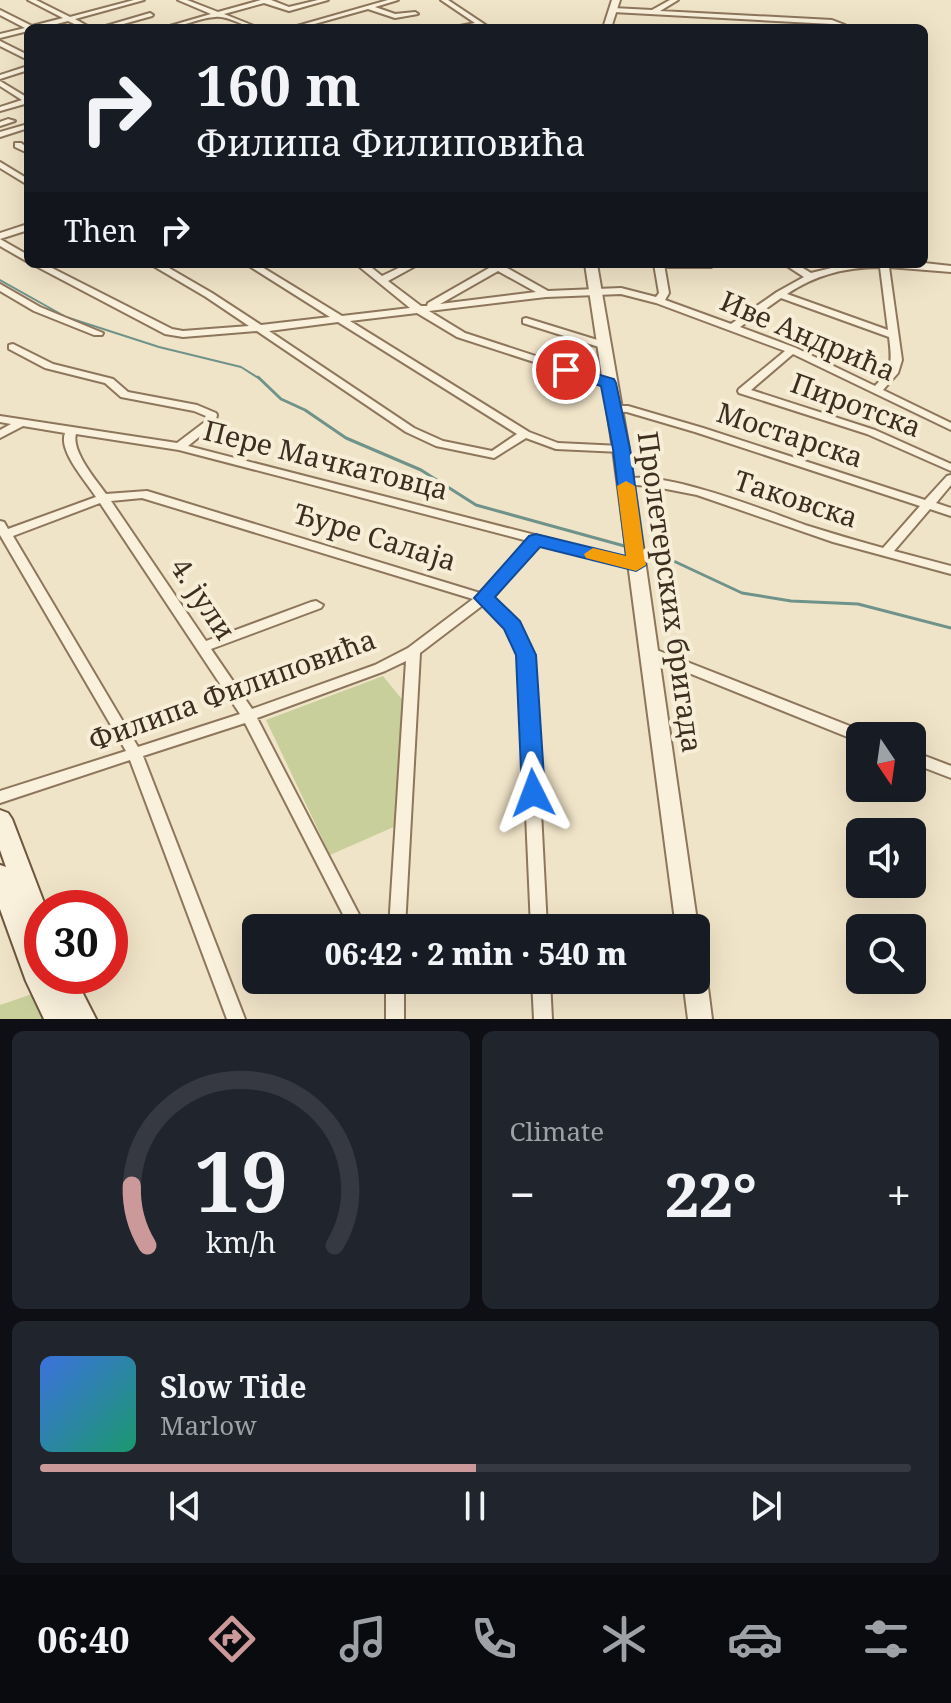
<!DOCTYPE html>
<html lang="en">
<head>
<meta charset="utf-8">
<style>
  :root { --surface:#171b24; --page:#20242c; --text:#f1f3f6; --muted:#9ea1a6; --line:#363941; --accent:#cc999b }
  body { margin:0; font-family:"Noto Serif",serif; background:var(--page); color:var(--text); height:100vh; display:flex; flex-direction:column; font-size:30px; white-space:nowrap }
  * { box-sizing:border-box; margin:0 }
  p { font-size:26px; color:var(--muted) }
  .icon { flex:none; width:44px; height:44px; fill:none; stroke:currentColor; stroke-width:2; stroke-linecap:round; stroke-linejoin:round }
  .map { position:relative; height:1019px; overflow:hidden }
  .side { display:flex; flex-direction:column; gap:12px; padding:12px; background:#0d0f14; flex:1 }
  .side>* { flex:none }
  .hud { position:absolute; left:24px; top:24px; width:904px; height:244px; border-radius:12px; box-shadow:0 8px 32px #0002; background:#171b24; color:var(--text); overflow:hidden }
  .needle { width:52px; rotate:167deg }
  .buttons { position:absolute; left:846px; top:722px; display:grid; gap:16px }
  .buttons a { display:grid; place-items:center; width:80px; height:80px; border-radius:12px; background:var(--surface); box-shadow:0 8px 32px #0002; font-size:40px }
  .speed { position:absolute; left:24px; top:890px; display:flex; gap:16px; font-size:40px; font-weight:700; text-align:center }
  .speed>* { display:grid; place-content:center; width:104px; height:104px; border-radius:50%; background:var(--surface); box-shadow:0 8px 32px #0002; line-height:1 }
  .speed .limit { border:12px solid #d22; background:#fff; color:#111 }
  .pin { position:absolute; display:grid; place-items:center; width:68px; height:68px; color:#fff; margin:-34px; border:4px solid #fff; border-radius:50%; box-shadow:0 2px 8px #0007 }
  .me { position:absolute; width:88px; margin:-44px; rotate:357deg; stroke-linejoin:round; filter:drop-shadow(0 0 6px #0008) }
  .turn { display:flex; align-items:center; gap:28px; height:168px; padding:0 40px; font-size:36px }
  .turn .icon { width:104px; height:104px; stroke-width:2.5 }
  .turn b { display:block; font-size:56px; line-height:68px }
  .then { display:flex; align-items:center; height:76px; padding:0 40px; background:#0003; gap:16px; font-size:30px }
  .big { font-size:60px; font-weight:800; line-height:1.1 }
  .side .card { flex:1; display:flex; flex-direction:column; justify-content:center; gap:12px; min-width:0; padding:0 28px; border-radius:12px; background:var(--page) }
  .side .dial { align-items:center; gap:0 }
  .dial svg { height:208px; overflow:visible; fill:none; stroke:var(--line); stroke-width:7; stroke-linecap:round; text-anchor:middle }
  .dial text { fill:var(--text); stroke:none }
  .song { display:flex; align-items:center; gap:24px }
  .cover { width:96px; height:96px; border-radius:12px; background:linear-gradient(135deg,hsl(220 70% 55%),hsl(160 70% 35%)) }
  .played { height:8px; border-radius:4px; background:linear-gradient(90deg,var(--accent) 50%,var(--line) 50%) }
  .keys { display:flex; justify-content:space-around; direction:ltr }
  .heat { display:flex; justify-content:space-between; align-items:center; font-size:44px; direction:ltr }
  .side .tiles { flex:1; display:grid; gap:12px; grid-template-columns:1fr 1fr }
  .card:last-child { grid-column:span 2 }
  .trip { position:absolute; left:242px; top:914px; width:468px; height:80px; border-radius:12px; background:var(--surface); box-shadow:0 8px 32px #0002; font-weight:800; line-height:80px; text-align:center }
  .tabs { display:flex; height:128px; justify-content:space-around; align-items:center; background:#090b0e; color:var(--muted) }
  .tabs .icon { width:56px; height:56px }
  .tabs .current { color:var(--accent) }
  .tabs b { font-size:36px; color:var(--text) }
  .map>svg:first-child { display:block }
  .green { fill:#c9cf9b }
  .lines { fill:none; stroke-linecap:round; stroke-linejoin:round }
  .stream-far1 { stroke:#6f938a; stroke-width:2 }
  .stream { stroke:#6f938a; stroke-width:3 }
  .minor-casing { stroke:#8d765c; stroke-width:4 }
  .tertiary-casing { stroke:#8d765c; stroke-width:4 }
  .secondary-casing { stroke:#6f573f; stroke-width:4 }
  .minor { fill:#faf1dc; fill-rule:evenodd }
  .tertiary { fill:#faf1dc; fill-rule:evenodd }
  .secondary { fill:#faf1dc; fill-rule:evenodd }
  .route { fill:#1a73e8; stroke:#114b97; stroke-width:2 }
  .slow { fill:#f59e0b }
  .labels { text-anchor:middle; stroke-width:8; stroke-linejoin:round; paint-order:stroke }
  .street-label { font-size:28px; fill:#3d2e20; stroke:#f7eed8 }
</style>
</head>
<body>
<div class="map">
<svg width="951" height="1019" viewBox="0 0 951 1019">
  <rect width="100%" height="100%" fill="#f0e4c8"/>
  <path class="green" d="M383,676L405,703L396,826L330,855L266,720Z
    M32,994L45,1019H0V1005Z"/>
  <g class="lines">
    <path class="stream-far1" d="M0,280L66,317L159,347L241,367L260,379"/>
    <path class="stream" d="M258,377L281,399L305,410L346,438L421,470L476,505L628,547
      M643,551L665,557L742,593L791,601L858,604L951,628"/>
    <defs>
      <path id="minor" d="M28,0H36L70,17L134,0H144L75,19L91,28H83L68,21L41,28H28V31L0,38V34L25,28L0,15V10L32,26L63,18Z
        M178,0H187L218,12L261,0H271L289,7L318,0H328L289,11L264,3L224,14L259,28C244,28 229,15 215,17C197,18 181,28 163,28L211,14Z
        M388,0H398L375,7L395,14L415,12L418,14L395,18L368,9L300,28H290Z
        M441,0H448L490,28L480,26L450,28L475,23Z
        M670,0H678L660,11L832,20L845,25L842,27L832,24L613,12L610,10L613,8L652,10Z
        M150,13L153,15L152,16L109,28H99Z
        M0,41L28,55V60L0,46Z
        M28,66V70L0,79V75Z
        M0,81L28,98V103L0,111V107L22,100L0,86Z
        M8,119L15,121L0,126V122Z
        M28,124V128L0,137V132Z
        M15,143H21L28,148V153L15,147Z
        M0,162L28,179V185L0,168Z
        M28,224V230L0,239V233Z
        M0,239L28,255V262L0,246Z
        M924,263L951,266V272L889,267L902,360L898,373L883,390L951,423V430L793,354L751,390L875,430L951,464V471L867,434L739,393L738,391L739,389L785,351L656,303L621,294L546,297L429,311L465,333L612,381L613,383L612,385L608,386L457,337L417,313L350,321L529,432L558,443L621,446L627,449L621,452L556,449L526,438L494,458L436,446L406,432L257,331L183,337L165,334L32,264H44L172,329L183,331L249,326L206,297L150,264H162L212,293L261,325L330,317L246,264H257L342,316L410,308L356,264H367L382,276L407,264H419L388,281L421,306H427L428,303L491,267L488,264H500L548,291L621,288L656,297L659,293L654,264H716L711,267H668L664,264L669,293L665,300L731,324L777,292L804,277L784,264H796L811,273L848,264ZM880,267L888,330L787,294C815,275 846,267 880,267ZM498,271L536,292L440,304ZM781,298L889,337C892,362 893,367 875,386L796,348L740,327ZM338,322L517,434L492,451L443,441L414,428L269,331Z
        M0,284L40,307L103,333L102,335H94L34,311L0,291Z
        M526,318L607,343L608,345L607,347H599L523,323V319Z
        M13,344L53,364L113,379L128,392L197,405L216,413L217,415L215,424L188,446L640,562L642,565L640,568L636,569L539,544L491,598C510,613 524,631 533,655L547,928H531L519,655L505,626L483,605L420,653L405,928H389L406,661L385,671L257,718L366,928H350L245,723L143,756L245,1019H227L130,760L0,803V791L126,751L0,535V521L4,522L8,529L96,497C86,481 58,451 65,433L23,426L0,438V430L11,424L0,422V416L177,443L206,421V416L194,411L121,397L105,383L45,368L9,349V345ZM76,434L179,450L528,541L480,593L147,491L106,494C96,480 71,451 76,434ZM142,498L473,599L408,648L375,665L252,709L211,649L321,608L323,605L316,601L311,602L206,641L111,501ZM100,503L240,714L138,747L13,536Z
        M613,406H628L703,428L925,500L947,476L951,475V485L936,503L951,508V516L930,509L894,551L951,566V574L833,542L697,495L651,486L622,484L620,482C648,463 772,513 805,525C831,533 857,541 883,548L920,506L695,432L627,412L609,411L608,409Z
        M649,647L865,732L867,736H860V741L855,740L644,655L642,652L644,649Z
        M912,751L951,766V778L912,763Z
        M386,980H404V1019H386Z
        M532,980H550L552,1019H534Z"/>
      <path id="tertiary" d="M612,0H620L611,28H603Z
        M585,264H597L629,449L698,928L696,932V928H676L613,449Z
        M696,970L703,973L707,980L712,1019H688L683,980H696Z"/>
      <path id="secondary" d="M0,810L8,813L12,819L46,908H42V941L36,939L42,954V976H74L96,1019H44L26,981L0,909V865L6,867L0,850Z"/>
    </defs>
    <use href="#minor" class="minor-casing"/>
    <use href="#tertiary" class="tertiary-casing"/>
    <use href="#secondary" class="secondary-casing"/>
    <use href="#minor" class="minor"/>
    <use href="#tertiary" class="tertiary"/>
    <use href="#secondary" class="secondary"/>
  </g>
  <path class="route" d="M566,365L614,379L616,383L630,449L646,565L636,571L540,547L495,597L520,621L536,655L545,793L541,799L533,802L525,799L522,793L516,655L504,629L474,598L529,536L536,534L626,556L613,449L601,386L560,374V367Z"/>
  <path class="slow" d="M626,481L635,486L646,565L636,571L586,558L584,554L593,548L626,556L617,486Z"/>
  <g class="labels">
    <g class="street-label">
      <text transform="translate(808 336) rotate(23)" y="10">Иве Андрића</text>
      <text transform="translate(856 405) rotate(20)" y="10">Пиротска</text>
      <text transform="translate(790 435) rotate(18)" y="10">Мостарска</text>
      <text transform="translate(326 460) rotate(14)" y="10">Пере Мачкатовца</text>
      <text transform="translate(796 499) rotate(18)" y="10">Таковска</text>
      <text transform="translate(375 537) rotate(17)" y="10">Ђуре Салаја</text>
      <text transform="translate(670 592) rotate(82)" y="10">Пролетерских бригада</text>
      <text transform="translate(203 599) rotate(56)" y="10">4. јули</text>
      <text transform="translate(232 690) rotate(-20)" y="10">Филипа Филиповића</text>
    </g>
  </g>
</svg>
<div class="buttons">
<a><svg class="needle" viewBox="-14 -14 28 28"><path d="M0-13l5 13h-10z" fill="#e53935"/><path d="M0 13l5-13h-10z" fill="#9ea1a6"/></svg></a>
<a><svg class="icon" aria-label="sound" viewBox="0 0 24 24"><path d="M4 9h4l5-4v14l-5-4H4zM17 9q2 3 0 6"/></svg></a>
<a><svg class="icon" aria-label="search" viewBox="0 0 24 24"><circle cx="10" cy="10" r="6"/><path d="M15 15l6 6"/></svg></a>
</div>
<div class="speed"><div class="limit">30</div></div>
<div class="pin" style="left:566px;top:370px;background:#d93025"><svg class="icon" aria-label="arrive" viewBox="0 0 24 24"><path d="M6 21V4h12l-3 4 3 4H6"/></svg></div>
<svg class="me" style="left:533px;top:793px" viewBox="-20 -20 40 40"><path d="M0-17L14 15 0 8-14 15z" fill="#1a73e8" stroke="#fff" stroke-width="4"/></svg>
<div class="trip">06:42 · 2 min · 540 m</div>
<div class="hud">
<div class="turn"><svg class="icon" aria-label="right" viewBox="0 0 24 24"><path d="M7 20v-9h11M14 6l5 5-5 5"/></svg><div><b>160 m</b>Филипа Филиповића</div></div>
<div class="then">Then<svg class="icon" aria-label="right" viewBox="0 0 24 24"><path d="M7 20v-9h11M14 6l5 5-5 5"/></svg></div>
</div>
</div>
<section class="side">
<div class="tiles">
<div class="card dial"><svg viewBox="0 0 100 80">
<path d="M14 69A42 42 0 1 1 86 69"/>
<path d="M14 69A42 42 0 0 1 8 46" stroke="#cc999b"/>
<text x="50" y="56" font-size="32" font-weight="700">19</text>
<text x="50" y="72" font-size="11">km/h</text>
</svg></div>
<div class="card"><p>Climate</p>
<div class="heat"><a>−</a><b class="big">22°</b><a>+</a></div>
</div>
<div class="card">
<div class="song"><i class="cover"></i><div><b>Slow Tide</b><p>Marlow</p></div></div>
<div class="played"></div>
<div class="keys"><svg class="icon" aria-label="previous" viewBox="0 0 24 24"><path d="M18 5L8 12l10 7zM5 5v14"/></svg><svg class="icon" aria-label="pause" viewBox="0 0 24 24"><path d="M8 5v14M16 5v14"/></svg><svg class="icon" aria-label="next" viewBox="0 0 24 24"><path d="M6 5l10 7-10 7zM19 5v14"/></svg></div>
</div>
</div>
</section>
<nav class="tabs">
<b>06:40</b>
<svg class="icon current" aria-label="directions" viewBox="0 0 24 24"><path d="M12 3l9 9-9 9-9-9zM9 14v-3h6M13 9l2 2-2 2"/></svg>
<svg class="icon" aria-label="music" viewBox="0 0 24 24"><path d="M9 18V5l10-2v13"/><circle cx="6" cy="18" r="3"/><circle cx="16" cy="16" r="3"/></svg>
<svg class="icon" aria-label="phone" viewBox="0 0 24 24"><path d="M5 4h4l2 5-3 2q2 4 5 5l2-3 5 2v4C11 20 4 13 5 4z"/></svg>
<svg class="icon" aria-label="climate" viewBox="0 0 24 24"><path d="M12 3v18M4 7l16 10M4 17L20 7"/></svg>
<svg class="icon" aria-label="car" viewBox="0 0 24 24"><path d="M5 17H2v-5l4-1 3-4h7l3 4 3 1v5h-3M9 17h6M6 11h13"/><circle cx="7" cy="17" r="2"/><circle cx="17" cy="17" r="2"/></svg>
<svg class="icon" aria-label="filters" viewBox="0 0 24 24"><path d="M4 7h16M4 17h16"/><circle cx="9" cy="7" r="2"/><circle cx="15" cy="17" r="2"/></svg>
</nav>
</body>
</html>
